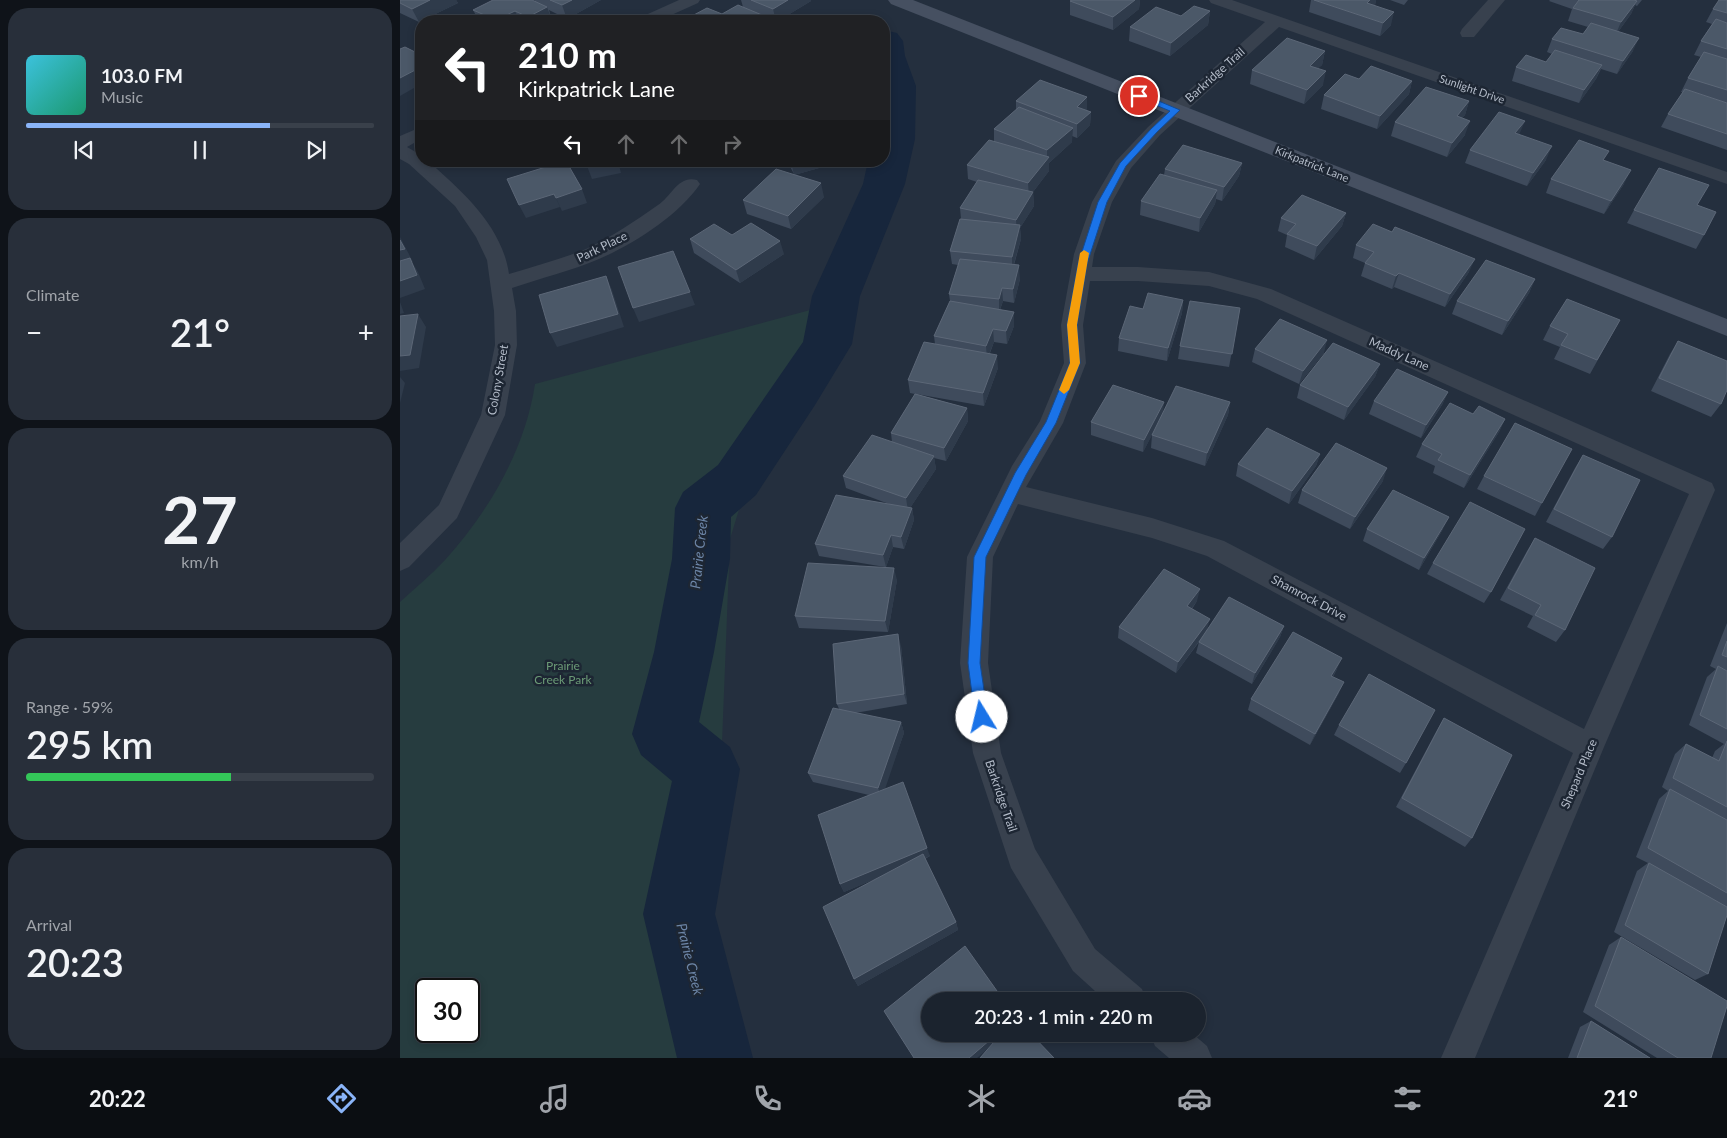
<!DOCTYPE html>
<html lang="en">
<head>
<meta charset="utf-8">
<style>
  :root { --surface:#1b232e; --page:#282f3a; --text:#f1f3f6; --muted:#a0a4aa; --line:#39404a; --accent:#8ab4f8 }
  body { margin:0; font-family:Lato,sans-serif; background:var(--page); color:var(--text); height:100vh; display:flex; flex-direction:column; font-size:19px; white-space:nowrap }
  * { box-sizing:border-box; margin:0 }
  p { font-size:16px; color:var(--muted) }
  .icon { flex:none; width:28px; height:28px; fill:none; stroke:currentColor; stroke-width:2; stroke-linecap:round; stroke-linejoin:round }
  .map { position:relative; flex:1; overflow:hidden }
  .drawer { display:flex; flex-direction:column; gap:8px; padding:8px; background:#0f1319; width:400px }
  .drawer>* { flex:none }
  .guide { position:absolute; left:15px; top:15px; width:475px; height:152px; border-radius:20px; box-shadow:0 2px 8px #0003,0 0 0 1px var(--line); background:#202124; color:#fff; overflow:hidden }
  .speed { position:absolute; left:15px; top:978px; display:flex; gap:10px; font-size:25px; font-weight:700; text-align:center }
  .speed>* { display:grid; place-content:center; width:65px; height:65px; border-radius:50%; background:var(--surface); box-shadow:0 2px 8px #0003,0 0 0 1px var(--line); line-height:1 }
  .speed .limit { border:2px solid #111; border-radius:8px; background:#fff; color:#111 }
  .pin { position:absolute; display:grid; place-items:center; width:42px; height:42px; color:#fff; margin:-21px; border:2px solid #fff; border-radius:50%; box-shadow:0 1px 5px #0007 }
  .me { position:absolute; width:55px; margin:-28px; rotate:351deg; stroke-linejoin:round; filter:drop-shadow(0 0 4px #0008) }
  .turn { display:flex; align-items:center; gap:18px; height:105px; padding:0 20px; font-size:22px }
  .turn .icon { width:65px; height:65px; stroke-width:2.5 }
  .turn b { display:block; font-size:35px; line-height:42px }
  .lanes { display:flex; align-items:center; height:48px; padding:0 20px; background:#0003; justify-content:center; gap:25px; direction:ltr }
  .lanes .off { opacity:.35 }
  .big { font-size:38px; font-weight:600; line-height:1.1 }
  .drawer .tile { flex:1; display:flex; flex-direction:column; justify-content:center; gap:8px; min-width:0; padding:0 18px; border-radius:20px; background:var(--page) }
  .drawer .dial { align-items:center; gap:0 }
  .dial b { font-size:65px; line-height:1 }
  .song { display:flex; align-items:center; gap:15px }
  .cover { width:60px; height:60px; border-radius:8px; background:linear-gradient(135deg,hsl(190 70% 55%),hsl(160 70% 35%)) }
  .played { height:5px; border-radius:2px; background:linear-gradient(90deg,var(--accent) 70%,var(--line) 70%) }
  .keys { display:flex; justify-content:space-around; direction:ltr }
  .heat { display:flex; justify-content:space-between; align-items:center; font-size:28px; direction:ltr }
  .charge { height:8px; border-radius:4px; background:linear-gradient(90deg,#34c759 59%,var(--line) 0) }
  .trip { position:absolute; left:521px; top:992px; width:285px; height:50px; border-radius:25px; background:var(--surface); box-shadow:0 2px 8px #0003,0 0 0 1px var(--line); font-weight:600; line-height:50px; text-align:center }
  .tabs { display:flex; height:80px; justify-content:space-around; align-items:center; background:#0b0e12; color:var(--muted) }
  .tabs .icon { width:35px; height:35px }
  .tabs .on { color:var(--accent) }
  .tabs b { font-size:22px; color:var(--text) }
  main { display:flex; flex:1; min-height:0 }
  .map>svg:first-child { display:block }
  .green { fill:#263c3f; fill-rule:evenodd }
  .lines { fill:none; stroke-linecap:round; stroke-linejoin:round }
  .river { fill:#17263c; fill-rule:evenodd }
  .street { fill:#38414e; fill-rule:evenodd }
  .secondary { fill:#465061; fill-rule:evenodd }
  .wall { fill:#3f4b5c }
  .shaded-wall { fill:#2f3b4b }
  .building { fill:#4b5868; stroke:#5c6777 }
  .route { fill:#1a73e8; stroke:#114b97 }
  .slow { fill:#f59e0b }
  .labels { text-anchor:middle; stroke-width:5; stroke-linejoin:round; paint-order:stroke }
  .far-street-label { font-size:11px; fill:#b4bcc9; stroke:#1d2633 }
  .street-label { font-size:12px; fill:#b4bcc9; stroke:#1d2633 }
  .park-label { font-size:12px; fill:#6b9a76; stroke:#1d2633 }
  .water-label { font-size:14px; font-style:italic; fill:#6d86a8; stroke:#1d2633 }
</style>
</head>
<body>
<main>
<section class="drawer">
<div class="tile">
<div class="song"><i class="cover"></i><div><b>103.0 FM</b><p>Music</p></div></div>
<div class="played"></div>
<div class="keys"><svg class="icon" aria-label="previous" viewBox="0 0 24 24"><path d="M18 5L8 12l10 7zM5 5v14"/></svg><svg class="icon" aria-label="pause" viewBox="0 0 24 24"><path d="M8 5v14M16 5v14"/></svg><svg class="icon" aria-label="next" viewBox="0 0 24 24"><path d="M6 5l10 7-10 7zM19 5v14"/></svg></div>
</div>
<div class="tile"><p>Climate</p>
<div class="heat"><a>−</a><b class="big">21°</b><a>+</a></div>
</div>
<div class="tile dial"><b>27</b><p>km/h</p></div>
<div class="tile"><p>Range · 59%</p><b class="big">295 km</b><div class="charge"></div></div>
<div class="tile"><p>Arrival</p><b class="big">20:23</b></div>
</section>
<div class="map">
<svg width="1327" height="1058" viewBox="0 0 1327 1058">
  <rect width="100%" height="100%" fill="#242f3e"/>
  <path class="green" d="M440,302L404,394L353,464L330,539L322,743L278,1058H0V602C15,588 31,575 45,560C89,511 125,450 135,384ZM26,989H69V1031H26Z"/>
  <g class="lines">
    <path class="river" d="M484,30L497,33L503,41L505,56L516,86L515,139L505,184L460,296L452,344L415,405L356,495L331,517L330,559L314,652L299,722L330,747L340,769L315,914L353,1058H277L243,914L272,781L241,755L232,734L254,652L272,559L275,508L283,492L318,465L403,342L412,296L463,184L468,161H484Z"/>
    <path class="street" d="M279,0H300L298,3L258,21H237L239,18Z
      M809,0H832L1327,172V184L879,27L760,135L731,168L712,202L694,254L692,267H738L809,272L871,289L1312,483L1315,490L1204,747L1075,1058H1041L1173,753L807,556L752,538L618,504L593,557L588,663L601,753L635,849L695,949L742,989L746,1001H706L673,971L611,868L573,753L560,663L567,557L612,466L640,421L664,363L661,325L674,254L692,202L716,161L748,127L865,22L811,3ZM690,281H738L809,286L857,299L1289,494L1184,729L824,541L752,518L626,487L663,423L686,363L683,325Z
      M1088,0H1105L1074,37H1062L1060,33L1062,29Z
      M21,127V139L7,147L21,155V161H28C63,192 102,226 109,274C135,266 162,259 186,249C212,237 235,221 258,205C272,196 278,175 297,180L300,184C279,215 234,244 199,259C171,271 141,278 112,288L116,311L117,345L105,415L57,518L9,567L0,571V543L39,505L81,415L95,345L94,311L87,260L76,237L55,206L9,164L0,159V136Z
      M750,1034H793L807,1046L812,1058H769L755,1046Z"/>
    <path class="secondary" d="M488,0H513L1327,319V336L491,4Z"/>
  </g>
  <path class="wall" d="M0,0H56L58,3L19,22L0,13Z
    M134,0H201L167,19L149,10L152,20L150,21H79L73,10L135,1Z
    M341,0H411V1L378,21H374L363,17L364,21H291L290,17L322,14L343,7Z
    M672,0H740L739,9L713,30L670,15V1Z
    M911,0H976L975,5L991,25L980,36L909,12Z
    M990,0H1008L1004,5Z
    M1150,0H1242L1237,6L1235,5L1231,14L1218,32L1233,51L1217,74L1201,69L1196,79L1179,103L1112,81L1116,67L1146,62L1152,54L1147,52L1152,39L1183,34L1188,27L1168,21L1172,9L1149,1Z
    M1327,0V150L1261,127L1268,114L1283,92H1281L1288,78L1301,57L1294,55L1301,41L1312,24L1306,22L1313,9Z
    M810,11L808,25L770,56L729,41L730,27Z
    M21,38V49L17,40Z
    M925,51L922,65L918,68L923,85L904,104L850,84L852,70Z
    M959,79L1012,81L1009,94L977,129L921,109L924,95Z
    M616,101L687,111L691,112L690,125L677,138L672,136V142L649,163V171L633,192L634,206L620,228L621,239L614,265L620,279L614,303L603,301L600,310L614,312V326L607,344L594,342L590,353L598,368L584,406L516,394L567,408L568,421L546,461L534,458L536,469L510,508H512L514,520L504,549L493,547L486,567L497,580L488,632L399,628L395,616L485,567L419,556L415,544L489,504L446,488L443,476L492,442L491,433L515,394L510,393L508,380L535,344L534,336L550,301L549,294L558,265L552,264L550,251L561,219L560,208L577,182L568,179L567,165L594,142V129L616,110Z
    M1069,101L1065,115L1062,118L1065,135L1047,157L991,136L995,122Z
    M1119,135L1146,160L1127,186L1065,163L1070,150Z
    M368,161H437V163L394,175L424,197L391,229L347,214L343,200L394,174L388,163L372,168Z
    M1204,161L1224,184L1204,214L1146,193L1151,179Z
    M842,163L839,176L822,201L816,199L815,204L799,232L740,215L741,201L764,175L765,169Z
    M1297,205L1304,235L1296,249L1227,223L1234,210Z
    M946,213L942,226L914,260L885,247L887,235L878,231L881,218Z
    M290,239L384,254L340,283L294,253Z
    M956,245L1069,272L1045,307L994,287L992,289L961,276L965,263L953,258Z
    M1135,279L1129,293L1102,335L1052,314L1057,301Z
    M783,300L782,313L767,361L718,351L719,338L743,309Z
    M840,308L829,367L778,359L780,346Z
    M1220,320L1190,374L1154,359L1160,347L1143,340L1150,326Z
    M1278,341L1321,404L1311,417L1251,391L1270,354Z
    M855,349L924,353L899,384L852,362Z
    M980,364L975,377L944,420L897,398L900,385Z
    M1048,392L1042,405L1021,438L969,414L974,401Z
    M830,402L828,415L805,466L751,448L752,435L762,415L743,452L691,435V422L763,415Z
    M1073,414L1105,419L1099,432L1064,488L1033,473L1035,466L1016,457L1022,444Z
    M920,454L916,466L889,504L836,476L838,464Z
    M1183,455L1212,537L1203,549L1146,522L1175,468Z
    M1084,476L1142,503L1135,516L1077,489Z
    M983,481L950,529L898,503L902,490Z
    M967,529H1043L1019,570L963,541Z
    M1135,538L1165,630L1156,642L1127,627L1133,616L1100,600L1127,551Z
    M1033,563L1091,592L1084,603L1027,574Z
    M797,601L792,609L807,629L884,626L880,637L852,684L796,653L799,642L776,673L718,638L719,627Z
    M1327,623V915L1308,974L1295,980L1214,932L1237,871L1248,863L1236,857L1259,799L1268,791L1262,787L1275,754L1286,744L1312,758L1315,751L1324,744L1289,725L1307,677L1316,669L1310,666Z
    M501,646L507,704L455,713L501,722L504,733L484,789L530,856L525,859L556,922L558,930L458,986L454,979L475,879L444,892L440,884L469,795L413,782L408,773L439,709L437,704Z
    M937,669L933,677L939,693L910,745L848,710L851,699Z
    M1044,718L1072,838L1065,847L996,807L1038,728Z
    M939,725L1006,763L1000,773L934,735Z
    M1221,937L1311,1058H1257L1183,1012L1209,945Z
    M1191,1021L1250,1058H1168L1180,1027Z"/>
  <path class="shaded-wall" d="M30,0H56L58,3L19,22L12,9Z
    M172,0H201L167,19L162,5Z
    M388,0H411V1L378,21H376L373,9Z
    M735,0H740L739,9L713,30V17Z
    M970,0H976L975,5L967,3Z
    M1237,1L1231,14L1215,36L1221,22Z
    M147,7L152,20L150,21H130L128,17Z
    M115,11L120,21H96V20Z
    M810,11L808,25L770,56L771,43Z
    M994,12L991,25L980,36L983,23Z
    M362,15L364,21H352Z
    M1239,38L1233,51L1217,74L1223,61Z
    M925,51L922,65L907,79L910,66Z
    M1202,65L1196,79L1179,103L1184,90Z
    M21,67V84L0,96V78Z
    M926,71L923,85L904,104L907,90Z
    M1012,81L1009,94L977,129L980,116Z
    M687,97V111L677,107Z
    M1069,101L1065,115L1052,130L1057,116Z
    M691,112L690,125L677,138V124Z
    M1070,121L1065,135L1047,157L1052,143Z
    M1125,121L1119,135L1115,133Z
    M673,128L672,142L649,163V171L629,197L628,183L647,159V150Z
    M1152,146L1146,160L1127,186L1133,173Z
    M207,161H218L221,173L192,179L187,166Z
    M370,161H388V163L372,168Z
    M391,161H437V163L394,175Z
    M842,163L839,176L822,201L824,187Z
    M1231,170L1224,184L1204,214L1211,201Z
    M421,183L424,197L391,229L388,216Z
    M182,189L187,203L162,211L156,198Z
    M817,190L815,204L799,232L800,218Z
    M633,192L634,206L620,228L621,239L612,270V257L617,234L616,220Z
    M154,194L160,207L126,218L119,205Z
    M946,213L942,226L914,260L917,246Z
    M0,237L13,262H12L18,272L25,289L0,298Z
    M380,241L384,254L340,283L336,270Z
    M1075,259L1069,272L1045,307L1050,294Z
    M619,265L620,279L614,303L613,289Z
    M999,273L994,287L992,289L996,276Z
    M206,276L212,290L224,327L157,347L150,333Z
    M1135,279L1129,293L1102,335L1108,321Z
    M602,288L603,301L599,312V299Z
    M290,292L295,305L239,322L233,308Z
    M783,300L782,313L767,361L768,348Z
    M0,302L4,313L0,314Z
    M614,312V326L607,344L606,331Z
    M18,314L26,327L19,368L0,371V356Z
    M593,329L594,342L587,359L586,346Z
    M927,340L924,353L899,384L903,371Z
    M597,355L598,368L584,406L583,393Z
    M980,364L975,377L944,420L948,407Z
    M0,377L5,383L0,403Z
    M1048,392L1042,405L1021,438L1026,425Z
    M764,402L763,415L743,452L744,440Z
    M830,402L828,415L805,466L807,453Z
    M567,408L568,421L546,461L544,448Z
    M1105,419L1099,432L1064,488L1070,475Z
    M920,454L916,466L889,504L892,491Z
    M534,456L536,469L508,511L506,498Z
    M987,468L983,481L950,529L955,517Z
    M512,508L514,520L504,549L501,537Z
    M1049,517L1043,529L1019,570L1024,558Z
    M491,535L493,547L486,567L483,555Z
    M494,568L497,580L488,632L485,621Z
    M800,589L797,601L785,617L787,606Z
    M810,619L807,630L776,673L778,662Z
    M884,626L880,637L852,684L855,673Z
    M498,634L501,646L507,704L504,694Z
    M942,658L937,669L927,687L931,676Z
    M944,682L939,693L910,745L915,734Z
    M501,722L504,733L482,798L478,788Z
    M527,848L530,856L444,892L440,884Z
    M556,922L558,930L458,986L454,979Z
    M597,991L598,997L594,1001H585Z
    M597,1034L598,1040L577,1058H569Z"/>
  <path class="building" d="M0,0H30L12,9L0,3Z
    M93,0H132L147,7L128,17L115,11L96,20L73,10Z
    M150,0H172L162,5Z
    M351,0H388L373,9Z
    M672,0H735L713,17L670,1Z
    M914,0H970L967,3L994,12L983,23Z
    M1179,0H1234L1237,1L1221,22L1173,8Z
    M1319,0H1327V13L1313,9Z
    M338,5L362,15L352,21H299L290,17L307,8L322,14Z
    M794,6L810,11L771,43L730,27L756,7L781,16Z
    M61,17L69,21H54Z
    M1316,19L1327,23V49L1301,41Z
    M1191,23L1239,38L1223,61L1152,39L1161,28L1183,34Z
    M21,38V42L17,40Z
    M887,38L925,51L910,66L926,71L907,90L852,70Z
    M5,47L21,55V67L0,78V49Z
    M1155,50L1202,65L1184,90L1116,67L1126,55L1146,62Z
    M1304,52L1327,59V90L1288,78Z
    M971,66L1012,81L980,116L924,95L945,74L959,79Z
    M640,80L687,97L677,107L691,112L677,124L616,101Z
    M1026,87L1069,101L1057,116L1070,121L1052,143L995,122Z
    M1285,89L1327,103V134L1268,114Z
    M619,107L673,128L647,150L594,129Z
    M1099,112L1125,121L1115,133L1152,146L1133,173L1070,150Z
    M589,140L649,157L628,183L567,165Z
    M1179,140L1209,151L1203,160L1231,170L1211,201L1151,179Z
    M783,145L842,163L824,187L765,169Z
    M165,161H166L182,189L156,198L154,194L119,205L107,179Z
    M186,161H207L187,166Z
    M1259,168L1309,185L1297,205L1316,212L1304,235L1234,210Z
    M376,169L421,183L388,216L343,200Z
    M760,174L817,190L800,218L741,201Z
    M578,180L633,192L616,220L560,208Z
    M902,195L946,213L917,246L887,234L896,224L881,218Z
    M560,219L620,225L612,257L550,251Z
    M351,223L380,241L336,270L290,239L314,224L332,235Z
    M973,224L992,232L995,227L1075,259L1050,294L999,273L996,276L965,263L974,252L956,245Z
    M0,240L5,249L0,250Z
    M273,251L290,292L233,308L218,267Z
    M10,258L17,275L0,281V261Z
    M560,259L619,265L613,289L602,288L599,299L549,294Z
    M1086,260L1135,279L1108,321L1057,301Z
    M206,276L218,314L150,333L139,295Z
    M748,293L783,300L768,348L719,338L730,306L743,309Z
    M1167,299L1220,320L1197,360L1161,345L1168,334L1150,326Z
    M550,301L614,312L606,331L593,329L586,346L534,336Z
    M790,301L840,308L832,354L780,346Z
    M18,314L10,355L0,356V316Z
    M880,319L927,340L903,371L855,349Z
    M1278,341L1327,361V390L1321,404L1259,378Z
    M524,342L597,355L583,393L508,380Z
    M933,343L980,364L948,407L900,385Z
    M997,369L1048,392L1026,425L974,401Z
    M713,385L764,402L744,440L691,422Z
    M776,386L830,402L807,453L752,435Z
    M515,394L567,408L544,448L491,433Z
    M1050,403L1073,414L1079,406L1105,419L1070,475L1038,460L1042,454L1022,444Z
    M1115,423L1172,449L1142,503L1084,476Z
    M867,428L920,454L892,491L838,464Z
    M472,435L534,456L506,498L443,476Z
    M936,443L987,468L955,517L902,490Z
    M1183,455L1240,480L1212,537L1154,509Z
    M993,490L1049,517L1024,558L967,529Z
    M436,495L512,508L501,537L491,535L483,555L415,544Z
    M1070,502L1125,529L1091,592L1033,563Z
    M1135,538L1195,568L1165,630L1135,615L1141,605L1108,588Z
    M408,563L494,568L485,621L395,616Z
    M764,569L800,589L787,606L810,619L778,662L719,627Z
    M829,597L884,626L855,673L799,642Z
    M893,632L942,658L931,676L944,682L915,734L851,699Z
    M498,634L504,694L437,704L433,644Z
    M1327,641V657L1322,655Z
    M1318,666L1327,671V729L1300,715Z
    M969,674L1035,710L1006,763L939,725Z
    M433,708L501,722L478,788L408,773Z
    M1044,718L1112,755L1072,838L1002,798Z
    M1327,741V807L1273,778L1286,744L1319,761Z
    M503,782L527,848L440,884L418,815Z
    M1270,789L1327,820V893L1248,848Z
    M523,854L556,922L454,979L423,907Z
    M1249,863L1327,907V915L1308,974L1225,925Z
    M1221,937L1327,1001V1006L1311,1058H1278L1195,1006Z
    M565,946L597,991L585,1001H530V1034H597L569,1058H514L484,1011Z
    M1191,1021L1250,1058H1177Z
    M601,1034H631L654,1058H580Z"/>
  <path class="route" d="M736,94H742L780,110L757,132L726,166L707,202L687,264L677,325L680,363L656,423L626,475L586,557L580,663L588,717L586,721L582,723L577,721L575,717L568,663L574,557L615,473L646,422L670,363L667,325L678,264L698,202L720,163L751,129L770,111L736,97Z"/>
  <path class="slow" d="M684,250L689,253L677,325L680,363L669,390L664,394L659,390L670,363L667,325L680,253Z"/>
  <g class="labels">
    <g class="far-street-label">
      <text transform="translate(1072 89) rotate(19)" y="4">Sunlight Drive</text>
      <text transform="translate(912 164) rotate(22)" y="4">Kirkpatrick Lane</text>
    </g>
    <g class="street-label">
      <text transform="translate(815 75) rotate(-42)" y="4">Barkridge Trail</text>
      <text transform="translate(202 247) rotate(-26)" y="4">Park Place</text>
      <text transform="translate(999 354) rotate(24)" y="4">Maddy Lane</text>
      <text transform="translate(98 380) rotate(-80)" y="4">Colony Street</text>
      <text transform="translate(909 598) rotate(28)" y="4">Shamrock Drive</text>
      <text transform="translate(1179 774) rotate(-67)" y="4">Shepard Place</text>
      <text transform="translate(601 796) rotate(71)" y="4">Barkridge Trail</text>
    </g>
    <g class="park-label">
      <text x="163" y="670">Prairie<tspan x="163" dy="14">Creek Park</tspan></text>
    </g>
    <g class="water-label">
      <text transform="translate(299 552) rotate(-84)" y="5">Prairie Creek</text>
      <text transform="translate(290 959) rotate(76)" y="5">Prairie Creek</text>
    </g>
  </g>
</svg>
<div class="speed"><div class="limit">30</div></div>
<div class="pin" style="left:739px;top:96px;background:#d93025"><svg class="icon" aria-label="arrive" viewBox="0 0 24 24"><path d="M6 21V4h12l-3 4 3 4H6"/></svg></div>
<svg class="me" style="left:582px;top:717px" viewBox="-20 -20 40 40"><circle r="19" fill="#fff"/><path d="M0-13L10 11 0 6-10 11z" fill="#1a73e8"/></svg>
<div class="trip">20:23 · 1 min · 220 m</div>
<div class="guide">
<div class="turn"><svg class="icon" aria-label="left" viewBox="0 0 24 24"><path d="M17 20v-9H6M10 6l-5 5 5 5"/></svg><div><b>210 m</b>Kirkpatrick Lane</div></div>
<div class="lanes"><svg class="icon" aria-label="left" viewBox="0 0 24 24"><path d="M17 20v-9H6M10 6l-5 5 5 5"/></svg><svg class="icon off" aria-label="ahead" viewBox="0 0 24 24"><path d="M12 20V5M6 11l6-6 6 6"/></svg><svg class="icon off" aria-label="ahead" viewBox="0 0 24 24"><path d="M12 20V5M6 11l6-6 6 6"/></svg><svg class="icon off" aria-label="right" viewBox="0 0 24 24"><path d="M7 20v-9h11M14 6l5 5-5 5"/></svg></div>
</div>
</div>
</main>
<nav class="tabs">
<b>20:22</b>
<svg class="icon on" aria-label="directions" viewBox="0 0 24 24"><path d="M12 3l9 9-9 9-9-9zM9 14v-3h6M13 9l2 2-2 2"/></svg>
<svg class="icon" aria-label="music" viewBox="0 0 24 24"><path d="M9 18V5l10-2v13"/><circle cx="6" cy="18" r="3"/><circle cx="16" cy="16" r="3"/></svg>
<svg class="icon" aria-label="phone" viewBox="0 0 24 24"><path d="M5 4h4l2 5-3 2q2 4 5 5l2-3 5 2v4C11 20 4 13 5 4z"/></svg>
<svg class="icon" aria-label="climate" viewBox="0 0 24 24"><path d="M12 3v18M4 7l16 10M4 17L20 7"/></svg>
<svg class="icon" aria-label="car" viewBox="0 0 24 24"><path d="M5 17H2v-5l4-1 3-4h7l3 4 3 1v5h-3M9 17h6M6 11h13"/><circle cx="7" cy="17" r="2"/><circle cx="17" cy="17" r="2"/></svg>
<svg class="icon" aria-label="filters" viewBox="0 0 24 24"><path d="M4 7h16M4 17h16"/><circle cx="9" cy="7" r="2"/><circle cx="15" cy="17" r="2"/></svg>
<b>21°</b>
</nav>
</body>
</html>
